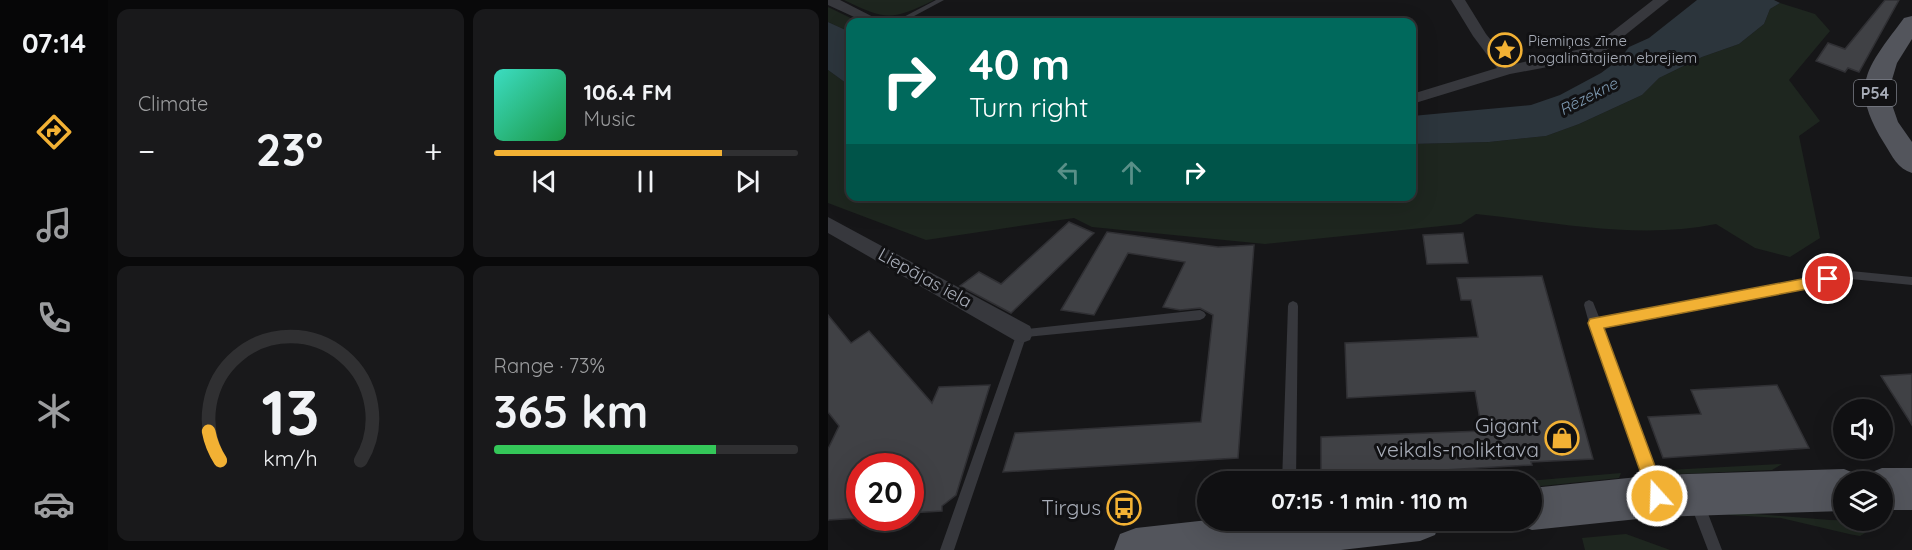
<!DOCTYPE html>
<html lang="en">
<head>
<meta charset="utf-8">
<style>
  :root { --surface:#101012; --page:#19191b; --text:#f1f3f6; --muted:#9c9d9f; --line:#303032; --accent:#f2b134 }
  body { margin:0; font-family:Quicksand,sans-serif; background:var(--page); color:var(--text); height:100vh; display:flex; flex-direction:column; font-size:22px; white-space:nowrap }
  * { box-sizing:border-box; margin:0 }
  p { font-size:20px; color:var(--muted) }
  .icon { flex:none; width:33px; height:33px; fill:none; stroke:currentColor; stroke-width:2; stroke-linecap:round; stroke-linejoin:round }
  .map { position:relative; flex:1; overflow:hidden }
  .drawer { display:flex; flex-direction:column; gap:9px; padding:9px; background:#09090a; width:720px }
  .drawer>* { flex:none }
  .top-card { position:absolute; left:18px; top:18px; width:570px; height:183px; border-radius:12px; box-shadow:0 6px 24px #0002,0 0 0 2px var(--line); background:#00695c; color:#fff; overflow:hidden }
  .fabs { position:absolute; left:1005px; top:399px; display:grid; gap:12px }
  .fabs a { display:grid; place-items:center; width:60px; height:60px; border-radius:50%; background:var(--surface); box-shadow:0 6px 24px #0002,0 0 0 2px var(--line); font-size:30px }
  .speed { position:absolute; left:18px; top:453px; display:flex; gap:12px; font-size:30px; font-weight:700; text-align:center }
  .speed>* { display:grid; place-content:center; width:78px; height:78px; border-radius:50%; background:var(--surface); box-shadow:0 6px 24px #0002,0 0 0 2px var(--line); line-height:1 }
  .speed .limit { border:9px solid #d22; background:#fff; color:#111 }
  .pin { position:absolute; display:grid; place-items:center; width:51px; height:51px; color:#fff; margin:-26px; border:3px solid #fff; border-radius:50%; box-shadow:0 2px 6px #0007 }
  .me { position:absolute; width:66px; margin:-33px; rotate:340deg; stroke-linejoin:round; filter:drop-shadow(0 0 4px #0008) }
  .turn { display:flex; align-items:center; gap:21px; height:126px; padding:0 24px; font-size:27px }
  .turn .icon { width:78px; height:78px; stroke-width:2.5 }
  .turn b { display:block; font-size:42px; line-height:51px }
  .lanes { display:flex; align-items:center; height:57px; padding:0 24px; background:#0003; justify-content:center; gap:30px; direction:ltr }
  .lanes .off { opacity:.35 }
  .big { font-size:45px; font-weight:700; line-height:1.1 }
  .drawer .widget { flex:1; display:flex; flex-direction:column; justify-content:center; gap:9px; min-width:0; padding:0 21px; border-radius:12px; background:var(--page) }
  .drawer .dial { align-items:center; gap:0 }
  .dial svg { height:156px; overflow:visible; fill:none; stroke:var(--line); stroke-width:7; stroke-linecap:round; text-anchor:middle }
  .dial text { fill:var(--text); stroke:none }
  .song { display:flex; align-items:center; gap:18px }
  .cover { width:72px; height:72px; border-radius:9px; background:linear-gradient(135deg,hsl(170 70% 55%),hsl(140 70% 35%)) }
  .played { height:6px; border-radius:3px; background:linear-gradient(90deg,var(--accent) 75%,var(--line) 75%) }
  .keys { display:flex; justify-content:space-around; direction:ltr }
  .heat { display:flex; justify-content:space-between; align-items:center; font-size:33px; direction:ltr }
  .charge { height:9px; border-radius:4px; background:linear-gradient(90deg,#34c759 73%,var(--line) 0) }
  .drawer .tiles { flex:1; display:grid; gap:9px; grid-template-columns:repeat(2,1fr) }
  .trip { position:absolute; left:369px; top:471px; width:345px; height:60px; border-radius:30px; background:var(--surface); box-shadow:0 6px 24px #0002,0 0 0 2px var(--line); font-weight:700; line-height:60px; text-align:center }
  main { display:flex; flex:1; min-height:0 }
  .dock { display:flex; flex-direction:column; width:108px; justify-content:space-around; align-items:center; background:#060607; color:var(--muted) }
  .dock .icon { width:42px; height:42px }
  .dock .selected { color:var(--accent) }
  .dock b { font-size:27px; color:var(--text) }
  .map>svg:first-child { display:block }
  .green { fill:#1e261f }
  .water { fill:#2c353c }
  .building { fill:#404145; stroke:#303034; stroke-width:1.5 }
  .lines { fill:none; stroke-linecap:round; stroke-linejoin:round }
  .lane { fill:#37383d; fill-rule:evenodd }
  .street { fill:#37383d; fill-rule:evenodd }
  .primary { fill:#53555c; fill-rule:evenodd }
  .route { fill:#f2b134; stroke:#9d7322; stroke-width:1.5 }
  .labels { text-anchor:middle; stroke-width:6; stroke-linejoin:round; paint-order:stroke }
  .far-poi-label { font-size:15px; fill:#a8adb8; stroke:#111113; text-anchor:start }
  .shield { fill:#111113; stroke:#7b7e86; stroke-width:1.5 }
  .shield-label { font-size:16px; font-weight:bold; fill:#a8adb8 }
  .far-water-label { font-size:16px; font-style:italic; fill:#7f9bb3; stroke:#111113 }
  .street-label { font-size:18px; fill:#a8adb8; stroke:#111113 }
  .near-poi-label { font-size:21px; fill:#a8adb8; stroke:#111113; text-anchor:end }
</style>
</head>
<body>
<main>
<nav class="dock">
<b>07:14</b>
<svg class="icon selected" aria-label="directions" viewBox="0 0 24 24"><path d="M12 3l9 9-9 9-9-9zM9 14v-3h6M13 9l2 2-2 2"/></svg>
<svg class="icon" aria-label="music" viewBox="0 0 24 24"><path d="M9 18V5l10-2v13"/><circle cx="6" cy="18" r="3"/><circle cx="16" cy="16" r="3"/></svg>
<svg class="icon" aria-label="phone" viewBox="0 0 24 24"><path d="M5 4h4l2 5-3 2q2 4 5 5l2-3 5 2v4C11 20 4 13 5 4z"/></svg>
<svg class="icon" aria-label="climate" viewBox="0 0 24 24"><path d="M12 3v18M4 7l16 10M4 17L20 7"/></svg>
<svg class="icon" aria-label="car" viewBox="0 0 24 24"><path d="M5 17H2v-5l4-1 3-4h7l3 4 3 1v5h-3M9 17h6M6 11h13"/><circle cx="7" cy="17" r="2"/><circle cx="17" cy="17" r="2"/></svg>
</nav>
<section class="drawer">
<div class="tiles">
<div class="widget"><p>Climate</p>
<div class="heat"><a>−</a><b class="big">23°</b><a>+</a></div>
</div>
<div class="widget">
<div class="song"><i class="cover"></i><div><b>106.4 FM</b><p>Music</p></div></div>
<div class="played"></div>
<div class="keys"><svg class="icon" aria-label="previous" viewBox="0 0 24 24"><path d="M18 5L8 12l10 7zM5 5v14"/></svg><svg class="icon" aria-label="pause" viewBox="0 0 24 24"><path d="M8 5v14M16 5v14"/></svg><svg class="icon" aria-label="next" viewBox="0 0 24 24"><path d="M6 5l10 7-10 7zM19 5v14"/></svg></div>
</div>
<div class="widget dial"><svg viewBox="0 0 100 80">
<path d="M14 69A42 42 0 1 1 86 69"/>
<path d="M14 69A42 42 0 0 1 8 54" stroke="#f2b134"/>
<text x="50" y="56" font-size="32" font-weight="700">13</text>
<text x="50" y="72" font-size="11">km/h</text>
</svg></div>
<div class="widget"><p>Range · 73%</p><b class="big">365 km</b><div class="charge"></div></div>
</div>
</section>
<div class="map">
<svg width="1084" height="550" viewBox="0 0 1084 550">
  <rect width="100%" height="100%" fill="#161618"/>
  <path class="green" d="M16,0H106C64,21 57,20 16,0Z
    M952,3L987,14L1002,31L961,80L992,121L971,136L992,238L962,257L927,248L888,224C810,240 726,222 648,214L633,224L437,244L264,227L246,218L98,240L0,203V70L22,86V196H584V144L661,142L718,136L751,124L814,95L831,78L874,57L911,44L936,24L942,9Z
    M0,7L31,22H22V32L0,22Z
    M954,464L944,470L850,474L840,470Z
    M793,473L791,478L704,487V482L700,481Z
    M904,512L1002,520L1040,521L1042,530L1032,536L1021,534L953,518L901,515Z
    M798,534L842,550H757L754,538Z"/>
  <path class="water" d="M869,0H946L952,3L942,9L936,24L911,44L874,57L831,78L814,95L751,124L718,136L661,142L584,144V116L703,105L732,95L773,73L792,59L801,47L821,38Z
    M0,22L22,32V86L0,70Z"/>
  <path class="building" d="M1057,0H1071L1031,72L1020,68L1017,72L988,61L1000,43L1017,49Z
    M241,222L266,233L183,313L132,286L151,272L173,284Z
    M279,232L390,247L426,245L410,458L175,472L187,433L373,422L385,315L372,308L352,310L335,307L357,262L300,253L266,315L233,310Z
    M635,233L640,263L599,264L595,235Z
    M714,276L765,459L703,462L704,465L493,477V437L654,431L647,391L519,398L517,343L650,337L643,300H633L629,278Z
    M0,315L23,343L41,331L104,403L111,387L162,385L128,495L114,506V511L82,513V466H32V518L0,520V449L11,426L0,412Z
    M1084,374V425L1053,376Z
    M949,385L981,448L835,458L820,417L873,414L863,390Z"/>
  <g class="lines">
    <path class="lane" d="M108,0H116L75,22H66Z
      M1023,271L1084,277V285L1023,279L774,326L833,487L831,492L826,494L821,492L761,323L756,305L757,302L761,300L765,302L771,317Z
      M465,301L469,303L470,306L468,482H454L460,306L461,303Z
      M372,310L376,312L378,315L376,318L372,320L198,337L126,550H112L190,330Z
      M869,496L874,498L894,550H880L862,503L864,498Z"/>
    <path class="street" d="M0,0H12L55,22H37L0,5Z
      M623,0H637L658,34L683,65L766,46L825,0H841L776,52L746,62L682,74L584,104V94L669,68L645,36Z
      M0,217L202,326L205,333L202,340L194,343L186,340L0,233Z"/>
    <path class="primary" d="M1084,16V39L1069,63L1060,93L1070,122L1084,142V173C1070,169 1064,156 1056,143C1020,85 1039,68 1076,18Z
      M1054,468H1084V510H1054V482H1036L1039,474Z
      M1016,469L1031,475L1033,482H1016V511L829,517L704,530L689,524L688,520H704V488L829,475Z
      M380,520H613L607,535L592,541L513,550H286L292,534L308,528Z"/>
  </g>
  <path class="route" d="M1000,274L1006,279L1000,285L776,328L838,496L835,502L829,504L823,502L760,323L762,319Z"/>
  <defs>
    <symbol id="sight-ring" viewBox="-11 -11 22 22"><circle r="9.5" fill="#111113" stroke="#f2b134" stroke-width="1.5"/><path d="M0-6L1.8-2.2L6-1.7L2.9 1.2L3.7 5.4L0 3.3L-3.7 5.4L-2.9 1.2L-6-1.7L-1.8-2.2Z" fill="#f2b134"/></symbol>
    <symbol id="shop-ring" viewBox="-11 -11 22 22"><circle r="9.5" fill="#111113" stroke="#f2b134" stroke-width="1.5"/><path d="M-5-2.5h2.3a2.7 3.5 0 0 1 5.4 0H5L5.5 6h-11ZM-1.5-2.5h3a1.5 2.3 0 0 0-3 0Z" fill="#f2b134"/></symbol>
    <symbol id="bus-ring" viewBox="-11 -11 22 22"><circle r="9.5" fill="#111113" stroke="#f2b134" stroke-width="1.5"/><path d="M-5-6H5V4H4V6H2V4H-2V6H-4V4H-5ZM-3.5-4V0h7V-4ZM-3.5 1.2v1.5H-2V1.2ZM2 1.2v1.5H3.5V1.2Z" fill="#f2b134"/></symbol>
  </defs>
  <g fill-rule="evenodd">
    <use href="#sight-ring" x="658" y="31" width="38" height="38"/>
    <use href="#shop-ring" x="715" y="419" width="38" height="38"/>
    <use href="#bus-ring" x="277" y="489" width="38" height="38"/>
  </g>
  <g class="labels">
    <g class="far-poi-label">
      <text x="700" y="46">Piemiņas zīme<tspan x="700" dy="17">nogalinātajiem ebrejiem</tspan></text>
    </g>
    <rect class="shield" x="1026" y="80" width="42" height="26" rx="4.5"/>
    <g class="shield-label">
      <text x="1047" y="99">P54</text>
    </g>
    <g class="far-water-label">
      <text transform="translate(760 96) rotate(-27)" y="6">Rēzekne</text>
    </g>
    <g class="street-label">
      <text transform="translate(97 278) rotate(29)" y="6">Liepājas iela</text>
    </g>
    <g class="near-poi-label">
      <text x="711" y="433">Gigant<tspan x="711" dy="24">veikals-noliktava</tspan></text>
      <text x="273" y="515">Tirgus</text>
    </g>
  </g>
</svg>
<div class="fabs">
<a><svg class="icon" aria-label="sound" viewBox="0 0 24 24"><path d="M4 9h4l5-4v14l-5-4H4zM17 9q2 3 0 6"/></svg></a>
<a><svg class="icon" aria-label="layers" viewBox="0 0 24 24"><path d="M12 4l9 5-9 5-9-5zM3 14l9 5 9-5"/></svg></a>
</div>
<div class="speed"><div class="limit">20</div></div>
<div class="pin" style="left:1000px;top:279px;background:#d93025"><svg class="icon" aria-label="arrive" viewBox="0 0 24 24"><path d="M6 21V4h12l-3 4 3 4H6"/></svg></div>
<svg class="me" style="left:829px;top:496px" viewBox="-20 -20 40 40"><circle r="17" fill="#f2b134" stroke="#fff" stroke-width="3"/><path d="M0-11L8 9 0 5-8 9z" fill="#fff"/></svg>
<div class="trip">07:15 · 1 min · 110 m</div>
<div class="top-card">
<div class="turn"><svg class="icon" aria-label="right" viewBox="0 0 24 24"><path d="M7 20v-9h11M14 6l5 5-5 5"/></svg><div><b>40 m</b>Turn right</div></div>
<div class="lanes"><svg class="icon off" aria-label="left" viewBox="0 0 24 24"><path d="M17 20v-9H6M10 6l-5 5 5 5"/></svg><svg class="icon off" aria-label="ahead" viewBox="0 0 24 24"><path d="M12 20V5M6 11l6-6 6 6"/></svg><svg class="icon" aria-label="right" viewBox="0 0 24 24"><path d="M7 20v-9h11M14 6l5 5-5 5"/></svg></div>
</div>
</div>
</main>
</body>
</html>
